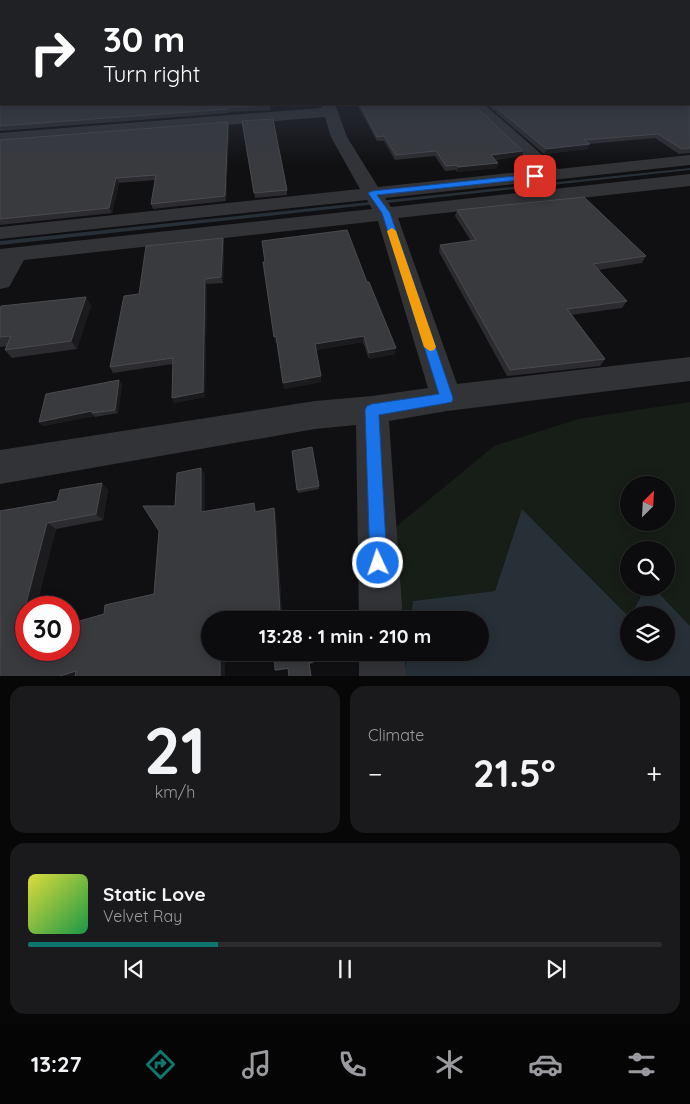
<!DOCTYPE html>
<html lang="en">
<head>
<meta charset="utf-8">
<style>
  :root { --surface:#0c0c0e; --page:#1a1a1c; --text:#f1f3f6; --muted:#9a9b9e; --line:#2c2c2e; --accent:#0f766e }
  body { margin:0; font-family:Quicksand,sans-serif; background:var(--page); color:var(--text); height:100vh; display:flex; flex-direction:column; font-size:19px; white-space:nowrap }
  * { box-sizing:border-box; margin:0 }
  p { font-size:16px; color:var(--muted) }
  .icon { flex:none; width:28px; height:28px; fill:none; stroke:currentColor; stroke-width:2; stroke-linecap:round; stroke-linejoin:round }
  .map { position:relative; height:676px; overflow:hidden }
  .details { display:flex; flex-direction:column; gap:10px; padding:10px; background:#070708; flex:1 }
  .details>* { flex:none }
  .hud { position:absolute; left:0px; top:0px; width:690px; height:105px; box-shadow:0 2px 12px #0003,0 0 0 1px var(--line); background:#202124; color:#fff; overflow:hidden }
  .needle { width:32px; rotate:24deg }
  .buttons { position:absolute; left:620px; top:476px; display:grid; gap:10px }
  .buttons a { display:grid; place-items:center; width:55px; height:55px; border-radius:50%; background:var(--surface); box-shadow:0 2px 12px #0003,0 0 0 1px var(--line); font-size:25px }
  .speed { position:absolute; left:15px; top:596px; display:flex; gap:10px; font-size:25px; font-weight:700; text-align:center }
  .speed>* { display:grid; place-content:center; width:65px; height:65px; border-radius:50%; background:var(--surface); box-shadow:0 2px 12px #0003,0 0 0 1px var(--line); line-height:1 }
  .speed .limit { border:8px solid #d22; background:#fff; color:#111 }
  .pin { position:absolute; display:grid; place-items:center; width:42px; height:42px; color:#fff; margin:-21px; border-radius:10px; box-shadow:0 2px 8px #0006 }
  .me { position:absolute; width:55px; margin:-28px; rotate:357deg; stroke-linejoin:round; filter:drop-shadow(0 0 4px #0008) }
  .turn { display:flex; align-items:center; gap:18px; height:105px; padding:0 20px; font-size:22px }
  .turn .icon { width:65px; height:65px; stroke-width:2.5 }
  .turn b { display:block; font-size:35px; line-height:42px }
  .big { font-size:38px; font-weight:800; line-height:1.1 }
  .details .widget { flex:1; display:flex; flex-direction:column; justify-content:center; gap:8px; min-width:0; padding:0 18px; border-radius:15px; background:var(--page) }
  .details .dial { align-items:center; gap:0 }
  .dial b { font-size:65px; line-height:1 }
  .song { display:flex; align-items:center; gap:15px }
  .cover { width:60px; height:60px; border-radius:8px; background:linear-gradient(135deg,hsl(60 70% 55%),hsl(140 70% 35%)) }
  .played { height:5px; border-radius:2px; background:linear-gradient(90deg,var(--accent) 30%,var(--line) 30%) }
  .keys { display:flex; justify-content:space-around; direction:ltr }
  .heat { display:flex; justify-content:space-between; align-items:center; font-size:28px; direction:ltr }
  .details .tiles { flex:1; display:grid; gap:10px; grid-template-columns:1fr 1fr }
  .widget:last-child { grid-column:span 2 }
  .trip { position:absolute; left:201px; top:611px; width:288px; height:50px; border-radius:25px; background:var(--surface); box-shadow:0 2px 12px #0003,0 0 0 1px var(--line); font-weight:800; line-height:50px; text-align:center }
  .dock { display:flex; height:80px; justify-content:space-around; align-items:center; background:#050506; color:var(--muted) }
  .dock .icon { width:35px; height:35px }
  .dock .on { color:var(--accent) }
  .dock b { font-size:22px; color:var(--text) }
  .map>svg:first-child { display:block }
  .green { fill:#171d17; fill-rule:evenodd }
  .water { fill:#273036 }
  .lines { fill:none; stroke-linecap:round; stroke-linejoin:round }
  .stream { fill:#273036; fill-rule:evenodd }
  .minor { fill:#313337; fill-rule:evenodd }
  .wall { fill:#2c2c30 }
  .shaded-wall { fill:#1b1b1e }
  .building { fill:#383a3e; stroke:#494b50 }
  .route { fill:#1a73e8; stroke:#114b97 }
  .slow { fill:#f59e0b }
</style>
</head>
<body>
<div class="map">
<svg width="690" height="677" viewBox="0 0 690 677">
  <rect width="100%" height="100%" fill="#101012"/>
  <path class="green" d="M690,402V626L654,588H666V550H629V588H645L629,617L522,509L495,591L414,601L411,620H369L381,570L397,526L494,446L578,419ZM629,485H666V522H629Z"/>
  <path class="water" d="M522,509L629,617V652H666V615H631L645,588H654L690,626V676L404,677L407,653L480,652V620H411L413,601L495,591Z"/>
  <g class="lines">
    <path class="stream" d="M690,168V170L0,245V241Z"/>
    <path class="minor" d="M321,104H335L347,137L378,187L539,170L469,104H484L558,169L690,155V165L385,198L391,207L690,174V186L398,218L457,384L690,357V381L447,411L389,421L403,620H359L356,425L315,429L0,484V450L315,401L372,396L428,388L378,221L24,260L9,287L0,289V249L372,209L367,200L0,239V227L360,189L331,137L325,117L0,143V133L322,108Z
      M359,652H405V677H359Z"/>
  </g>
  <path class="wall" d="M690,71V153L679,154L655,138L589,144L587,149L544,154L486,104H689Z
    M0,95L270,104L271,110L229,112V113L0,131Z
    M357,104H473L523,151L522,156L495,160L498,163L497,168L457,172L456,170L445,171L435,156L395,160L384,141H377Z
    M242,121L287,190V195L255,198Z
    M228,122L229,127L226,201L153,209L151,204L155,180L119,183L112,213L0,225V140Z
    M457,210L646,256L642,263L598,270L627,301L622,308L571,315L605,359L600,366L507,376L439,252L440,245L471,241L455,216Z
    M223,238L224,244L223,283L207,284L205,397L174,403L173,364L113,373L110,367L139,294Z
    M263,262L395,354L369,359L363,342L316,350L321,382L284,389L277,343H275Z
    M86,297L91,306L77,349L12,358L5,350L7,346L0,347V308Z
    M122,384L118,413L95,417L94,416L43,426L39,422Z
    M312,447L319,489L298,493L297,490Z
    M205,474V511L256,509L257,511L274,508L276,514L282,615L255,620H210V652H225V677H75V675L0,677V511L57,501L108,489L103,520L56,529L36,608H26V650L104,614L154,594L175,506Z
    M274,652H313L314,663L309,664L312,677H289L288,669L276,671L275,670Z"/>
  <path class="shaded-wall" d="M228,122L229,127L226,201L225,196Z
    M590,144L587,149L544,154L546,149Z
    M523,151L522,156L490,160L491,155Z
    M498,163L497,168L457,172L458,167Z
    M116,178L119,183L112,213L109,208Z
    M223,238L224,244L223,283L221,277Z
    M205,279L207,284L205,397L174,403L172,398Z
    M86,297L91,306L77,349L71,341Z
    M276,336L277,343H275L274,337Z
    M364,336L363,342L316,350L315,344Z
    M396,348L395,354L369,359V353Z
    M321,376V382L284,389L283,383Z
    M119,380L122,384L118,413L115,410Z
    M92,411V413L94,416L43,426L39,422Z
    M201,468L205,474V518L201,512Z
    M102,483L108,489L103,520L96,514Z
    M254,503L256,509L257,517L255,512Z
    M274,508L276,514L282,615L280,612Z
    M47,523L56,529L36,608H26V632L19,630Z
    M220,652H225V677H220Z
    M76,671L86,672L71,677H57Z"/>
  <path class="building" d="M0,71H1V104H270V105L228,107V109L0,126Z
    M689,71H690V148L682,149L658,134L584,140L590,144L546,149L492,104H689Z
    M360,104H473L523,151L491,155L498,163L458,167L457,165L446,166L436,151L396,155L384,136L377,137Z
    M273,119L287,190L254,193L242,121Z
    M228,122L225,196L151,204L156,175L116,178L109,208L0,219V140Z
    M584,197L646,256L593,264L627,301L567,309L605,359L510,370L440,245L476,240L457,210Z
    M347,230L367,282H369L396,348L369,353L364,336L315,344L321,376L283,383L276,336L274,337L263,262H265L262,241Z
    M223,238L221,277L205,279L203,392L172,398L173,358L110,367L124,296L139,294L146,246Z
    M86,297L71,341L5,350L11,336L0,337V308L1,306Z
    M119,380L115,410L92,413V411L39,422L46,394Z
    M312,447L319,486L297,490L292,451Z
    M201,468V512L254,503L255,512L274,508L280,612L235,620H210V652H220V677H75L76,671L57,677H0V511L57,501L60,490L102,483L96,514L47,523L19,630L26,628V650H69V624L104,614L105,605L154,594L159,531L143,506H175L177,473Z
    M274,652H312L313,662L309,663L311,677H289L288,668L275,670Z"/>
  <linearGradient id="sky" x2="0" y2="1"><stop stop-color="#09090a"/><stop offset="0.43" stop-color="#313744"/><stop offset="1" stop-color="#313744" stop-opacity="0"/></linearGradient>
  <rect width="690" height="166" fill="url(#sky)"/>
  <path class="route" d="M535,174L539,176L538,178L377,195L390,213L453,398L452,402L447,403L379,415L387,563L384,569L378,571L373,569L370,563L365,410L367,406L372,404L439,394L382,213L368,193L372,191Z"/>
  <path class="slow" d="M392,228L396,231L436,347L434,350L430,351L424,347L387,231Z"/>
</svg>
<div class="buttons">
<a><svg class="needle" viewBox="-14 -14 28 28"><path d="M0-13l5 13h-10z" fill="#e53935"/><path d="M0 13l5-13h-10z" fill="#9a9b9e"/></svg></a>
<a><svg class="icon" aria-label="search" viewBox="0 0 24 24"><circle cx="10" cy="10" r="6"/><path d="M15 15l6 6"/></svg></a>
<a><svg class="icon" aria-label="layers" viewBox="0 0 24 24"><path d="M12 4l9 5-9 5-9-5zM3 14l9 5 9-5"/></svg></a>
</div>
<div class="speed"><div class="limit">30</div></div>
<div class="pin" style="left:535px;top:176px;background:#d93025"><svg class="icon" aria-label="arrive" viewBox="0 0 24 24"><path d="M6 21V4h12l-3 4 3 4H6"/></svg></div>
<svg class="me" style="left:378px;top:563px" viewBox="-20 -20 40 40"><circle r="17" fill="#1a73e8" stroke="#fff" stroke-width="3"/><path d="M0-11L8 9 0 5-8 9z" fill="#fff"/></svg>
<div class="trip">13:28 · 1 min · 210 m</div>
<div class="hud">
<div class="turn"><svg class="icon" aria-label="right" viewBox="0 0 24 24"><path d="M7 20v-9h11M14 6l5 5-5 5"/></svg><div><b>30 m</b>Turn right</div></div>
</div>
</div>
<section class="details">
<div class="tiles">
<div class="widget dial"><b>21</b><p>km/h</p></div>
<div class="widget"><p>Climate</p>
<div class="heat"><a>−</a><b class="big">21.5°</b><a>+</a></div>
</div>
<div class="widget">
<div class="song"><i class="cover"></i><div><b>Static Love</b><p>Velvet Ray</p></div></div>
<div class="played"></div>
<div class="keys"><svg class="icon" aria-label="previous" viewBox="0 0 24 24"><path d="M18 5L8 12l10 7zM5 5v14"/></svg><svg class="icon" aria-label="pause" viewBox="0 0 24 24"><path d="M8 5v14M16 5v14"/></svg><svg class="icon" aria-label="next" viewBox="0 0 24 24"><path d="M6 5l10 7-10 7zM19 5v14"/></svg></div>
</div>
</div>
</section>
<nav class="dock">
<b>13:27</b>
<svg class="icon on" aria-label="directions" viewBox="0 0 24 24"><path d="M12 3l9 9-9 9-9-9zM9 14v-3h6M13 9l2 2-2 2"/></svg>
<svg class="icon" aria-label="music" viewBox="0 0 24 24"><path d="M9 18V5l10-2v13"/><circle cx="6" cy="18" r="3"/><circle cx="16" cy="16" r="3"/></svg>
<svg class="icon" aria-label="phone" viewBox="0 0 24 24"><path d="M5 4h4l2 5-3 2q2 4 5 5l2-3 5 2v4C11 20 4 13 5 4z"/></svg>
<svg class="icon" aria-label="climate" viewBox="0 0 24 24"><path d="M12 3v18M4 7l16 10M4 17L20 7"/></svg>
<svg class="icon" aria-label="car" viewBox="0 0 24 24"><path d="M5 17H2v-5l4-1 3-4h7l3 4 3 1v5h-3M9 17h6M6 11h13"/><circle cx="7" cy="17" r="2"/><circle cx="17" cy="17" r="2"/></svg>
<svg class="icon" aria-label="filters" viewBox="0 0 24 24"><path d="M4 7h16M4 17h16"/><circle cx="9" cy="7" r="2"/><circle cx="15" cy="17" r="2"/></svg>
</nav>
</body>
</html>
